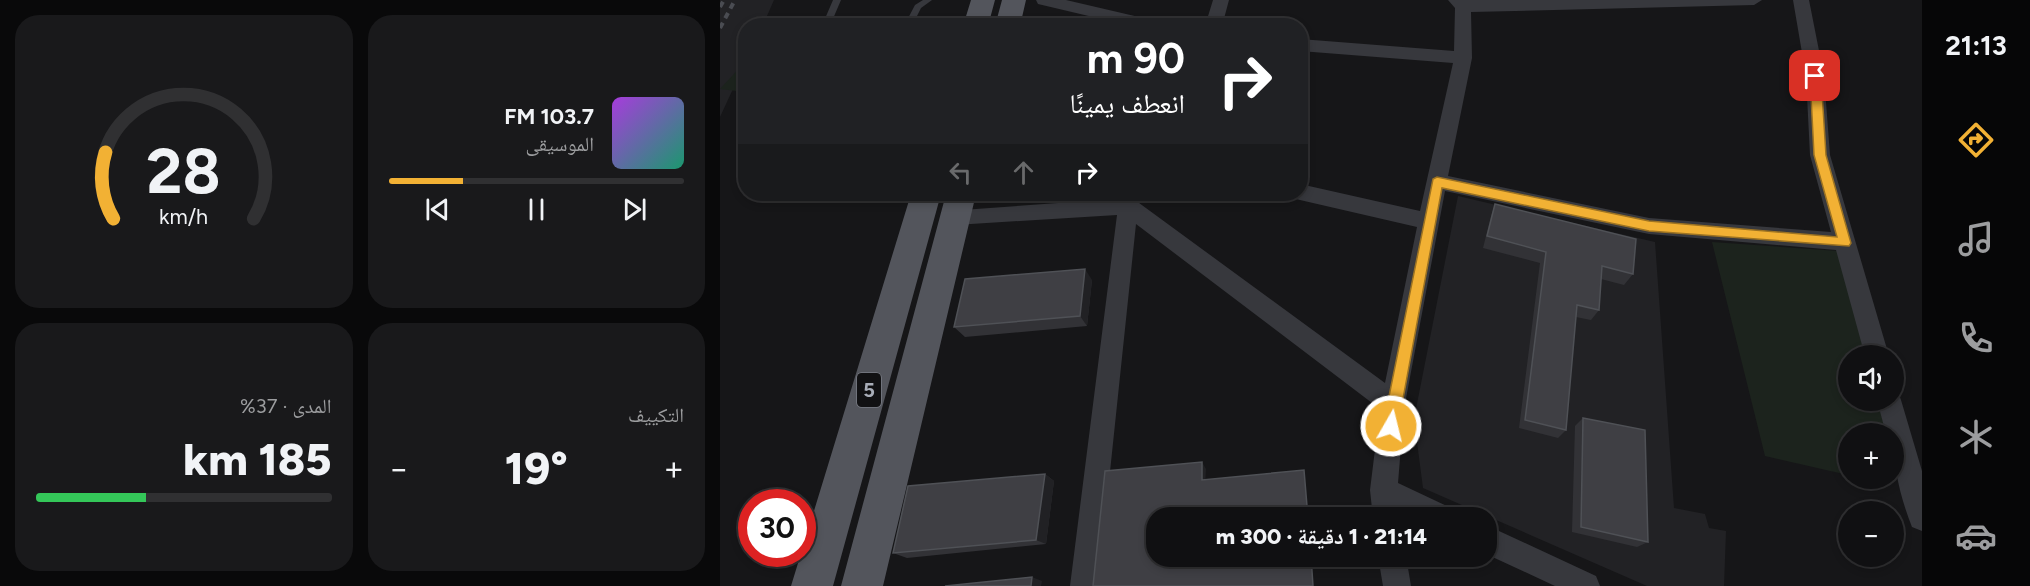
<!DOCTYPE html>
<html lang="ar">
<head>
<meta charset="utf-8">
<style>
  :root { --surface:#101012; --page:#19191b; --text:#f1f3f6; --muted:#9c9d9f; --line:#303032; --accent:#f2b134 }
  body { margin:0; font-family:Figtree,"Noto Naskh Arabic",sans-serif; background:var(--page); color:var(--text); direction:rtl; height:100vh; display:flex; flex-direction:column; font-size:22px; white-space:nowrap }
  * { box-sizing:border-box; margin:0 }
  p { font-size:20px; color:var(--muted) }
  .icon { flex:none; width:33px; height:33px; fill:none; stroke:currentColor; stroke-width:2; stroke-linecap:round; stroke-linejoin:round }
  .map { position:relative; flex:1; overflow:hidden; direction:ltr }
  .drawer { display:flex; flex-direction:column; gap:15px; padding:15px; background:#09090a; width:720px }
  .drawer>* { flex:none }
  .banner { position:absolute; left:18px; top:18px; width:570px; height:183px; border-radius:24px; box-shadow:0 3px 9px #0003,0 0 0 2px var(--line); direction:rtl; background:#202124; color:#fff; overflow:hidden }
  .tools { position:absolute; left:1118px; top:345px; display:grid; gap:12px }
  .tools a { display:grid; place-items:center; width:66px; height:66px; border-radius:50%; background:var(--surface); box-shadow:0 3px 9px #0003,0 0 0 2px var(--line); font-size:30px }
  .speed { position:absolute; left:18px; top:489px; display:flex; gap:12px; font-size:30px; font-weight:700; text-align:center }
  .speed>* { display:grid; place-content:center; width:78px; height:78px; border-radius:50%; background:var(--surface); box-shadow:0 3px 9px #0003,0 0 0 2px var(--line); line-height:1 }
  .speed .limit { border:9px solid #d22; background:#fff; color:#111 }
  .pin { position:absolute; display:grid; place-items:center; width:51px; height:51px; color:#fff; margin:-26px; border-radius:12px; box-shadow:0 3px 9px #0006 }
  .me { position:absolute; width:66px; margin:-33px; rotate:8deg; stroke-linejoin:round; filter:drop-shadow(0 0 4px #0008) }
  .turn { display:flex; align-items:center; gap:21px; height:126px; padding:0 24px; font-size:27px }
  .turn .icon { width:78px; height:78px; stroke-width:2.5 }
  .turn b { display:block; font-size:42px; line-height:51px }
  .lanes { display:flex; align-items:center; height:57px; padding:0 24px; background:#0003; justify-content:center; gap:30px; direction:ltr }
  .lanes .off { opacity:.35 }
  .big { font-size:45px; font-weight:800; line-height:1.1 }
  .drawer .tile { flex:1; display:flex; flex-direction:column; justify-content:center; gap:9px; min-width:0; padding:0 21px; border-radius:24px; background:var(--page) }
  .drawer .dial { align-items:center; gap:0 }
  .dial svg { height:156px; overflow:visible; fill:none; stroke:var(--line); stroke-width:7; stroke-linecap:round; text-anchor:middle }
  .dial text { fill:var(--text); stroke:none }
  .song { display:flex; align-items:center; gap:18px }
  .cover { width:72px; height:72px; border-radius:9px; background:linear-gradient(135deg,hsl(280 70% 55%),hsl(160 70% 35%)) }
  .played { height:6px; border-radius:3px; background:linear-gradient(90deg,var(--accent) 25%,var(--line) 25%) }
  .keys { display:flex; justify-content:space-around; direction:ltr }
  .heat { display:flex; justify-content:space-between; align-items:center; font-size:33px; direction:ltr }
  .charge { height:9px; border-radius:4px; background:linear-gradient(90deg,#34c759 37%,var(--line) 0) }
  .drawer .tiles { flex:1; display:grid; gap:15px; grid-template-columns:repeat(2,1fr) }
  .trip { position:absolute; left:426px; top:507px; width:351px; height:60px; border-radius:24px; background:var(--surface); box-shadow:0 3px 9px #0003,0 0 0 2px var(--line); font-weight:800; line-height:60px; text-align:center; direction:rtl }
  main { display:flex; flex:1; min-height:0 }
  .tabs { display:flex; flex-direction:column; width:108px; justify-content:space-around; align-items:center; background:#060607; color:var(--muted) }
  .tabs .icon { width:42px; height:42px }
  .tabs .selected { color:var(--accent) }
  .tabs b { font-size:27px; color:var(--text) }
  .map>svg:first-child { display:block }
  .built { fill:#222225 }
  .green { fill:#1c231d }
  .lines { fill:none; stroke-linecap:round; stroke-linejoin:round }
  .service { fill:#37383d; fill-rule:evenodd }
  .minor { fill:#37383d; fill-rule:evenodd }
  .primary { fill:#53555c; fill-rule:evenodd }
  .rail { stroke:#4a4c52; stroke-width:4; stroke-dasharray:6 5; stroke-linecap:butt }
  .wall { fill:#323236 }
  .shaded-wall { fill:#212124 }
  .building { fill:#3f3f44; stroke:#4f5156; stroke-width:1.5 }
  .route { fill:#f2b134; stroke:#9d7322; stroke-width:1.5 }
  .labels { text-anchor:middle; stroke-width:6; stroke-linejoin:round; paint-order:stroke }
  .shield { fill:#111113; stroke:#7b7e86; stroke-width:1.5 }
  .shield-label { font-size:20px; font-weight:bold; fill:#a8adb8 }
</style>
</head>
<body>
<main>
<nav class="tabs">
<b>21:13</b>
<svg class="icon selected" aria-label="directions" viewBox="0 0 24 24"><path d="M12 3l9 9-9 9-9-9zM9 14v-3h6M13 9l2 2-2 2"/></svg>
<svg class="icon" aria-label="music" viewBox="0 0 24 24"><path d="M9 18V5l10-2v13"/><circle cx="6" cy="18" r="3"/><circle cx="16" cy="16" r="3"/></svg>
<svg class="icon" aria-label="phone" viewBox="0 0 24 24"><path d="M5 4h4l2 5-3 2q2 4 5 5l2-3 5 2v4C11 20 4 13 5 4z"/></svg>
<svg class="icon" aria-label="climate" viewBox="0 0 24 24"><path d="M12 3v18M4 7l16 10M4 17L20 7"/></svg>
<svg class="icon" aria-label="car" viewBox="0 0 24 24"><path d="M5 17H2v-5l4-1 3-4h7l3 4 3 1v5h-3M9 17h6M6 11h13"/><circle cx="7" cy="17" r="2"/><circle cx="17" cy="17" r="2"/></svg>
</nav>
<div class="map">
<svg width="1202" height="586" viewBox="0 0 1202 586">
  <rect width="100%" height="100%" fill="#161618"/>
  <path class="built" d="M0,0H54L43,25L26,26L25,63L0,117Z
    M738,196L935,242L954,508L985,514L989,528L1006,531L1004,586H927L703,488L694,419Z"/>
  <path class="green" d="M25,62V92L0,89Z
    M992,242L1119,251L1147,355L1128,356V400L1159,401L1167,433L1128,434V475L1045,456Z"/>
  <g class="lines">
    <path class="service" d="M113,0H121L112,21L113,26H105L104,21Z
      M203,0H212L201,8L192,26H184L195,5Z"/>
    <path class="minor" d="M316,0H346L436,21L444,26H411L318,4Z
      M493,0H509L502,26H485Z
      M728,0H1042L1034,5L751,12L752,58L728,176L929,218L1111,232L1090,155L1086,76L1073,0H1089L1104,76L1110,155L1169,356H1145L1116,250L929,234L725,191L684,409L678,483L731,508L734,518H691L680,512L681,518H653L650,490L660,409L416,224L378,586H350L397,215L235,225L228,223L225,217L228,211L408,198L415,200L665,383L697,227L580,200L573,198L571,194H580V184L700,211L733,63L580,51V39L734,51L735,8Z
      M1173,390L1178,392L1181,400L1202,471V531L1192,527C1180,497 1173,465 1173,434H1166L1157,400H1173Z
      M766,525L876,576L880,586H835L766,554Z
      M658,556H686L691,586H663Z"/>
    <path class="primary" d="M251,0H275L268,26H243Z
      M282,0H306L300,26H275Z
      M191,194H221L113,586H71Z
      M226,194H256L163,586H121Z"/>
    <path class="rail" d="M0,7L4,0
      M0,28L15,0"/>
  </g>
  <path class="wall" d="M775,204L913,274L904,285L881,279L879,310L871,320L856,317L846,430L838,438L799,428L820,263L763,248L771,216Z
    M372,280L367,326L245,337L234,327Z
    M863,418L928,542L917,547L852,532L855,426Z
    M325,474L334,481L326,544L187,558L173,553Z"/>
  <path class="shaded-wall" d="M365,269L372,280L367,326L360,316Z
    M482,462L486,469L485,486L482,480Z
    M325,474L334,481L326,544L316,540Z
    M312,577L322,581L321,586H311Z"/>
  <path class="building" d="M775,204L916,239L913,274L882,266L879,310L857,305L846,430L805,420L826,252L767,236Z
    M365,269L360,316L234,327L245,279Z
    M863,418L925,430L928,542L861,527Z
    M482,462V480L584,470L588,518H436V556H591L593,586H373L385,471Z
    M325,474L316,540L173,553L188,486Z
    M312,577L311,586H225Z"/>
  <path class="route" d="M1095,72L1101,76L1106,155L1131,243L1129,246L929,231L722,188L678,426L676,431L671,433L665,431L663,426L713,179L717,177L929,221L1117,237L1094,155L1090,76Z"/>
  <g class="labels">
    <rect class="shield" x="137" y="373" width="24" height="34" rx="4.5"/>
    <g class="shield-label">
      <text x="149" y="397">5</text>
    </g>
  </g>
</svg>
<div class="tools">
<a><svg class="icon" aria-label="sound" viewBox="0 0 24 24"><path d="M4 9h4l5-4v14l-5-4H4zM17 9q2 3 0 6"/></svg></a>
<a>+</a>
<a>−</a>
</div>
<div class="speed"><div class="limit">30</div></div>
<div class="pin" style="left:1095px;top:76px;background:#d93025"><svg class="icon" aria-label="arrive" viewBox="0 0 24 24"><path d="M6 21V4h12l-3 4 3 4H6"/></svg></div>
<svg class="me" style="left:671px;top:426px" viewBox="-20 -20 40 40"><circle r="17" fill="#f2b134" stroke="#fff" stroke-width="3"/><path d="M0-11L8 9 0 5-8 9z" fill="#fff"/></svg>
<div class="trip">21:14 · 1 دقيقة · 300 m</div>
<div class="banner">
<div class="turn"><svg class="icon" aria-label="right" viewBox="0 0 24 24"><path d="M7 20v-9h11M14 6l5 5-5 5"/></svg><div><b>90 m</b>انعطف يمينًا</div></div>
<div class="lanes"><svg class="icon off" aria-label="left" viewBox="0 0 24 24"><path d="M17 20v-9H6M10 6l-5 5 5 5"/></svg><svg class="icon off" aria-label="ahead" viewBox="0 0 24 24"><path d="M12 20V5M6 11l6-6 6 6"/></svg><svg class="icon" aria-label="right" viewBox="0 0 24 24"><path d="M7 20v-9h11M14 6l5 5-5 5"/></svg></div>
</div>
</div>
<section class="drawer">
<div class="tiles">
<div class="tile">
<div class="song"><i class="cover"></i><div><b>103.7 FM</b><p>الموسيقى</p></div></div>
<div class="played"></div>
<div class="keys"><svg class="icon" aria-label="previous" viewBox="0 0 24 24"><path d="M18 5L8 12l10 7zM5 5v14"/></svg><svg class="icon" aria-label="pause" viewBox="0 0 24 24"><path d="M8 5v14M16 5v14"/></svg><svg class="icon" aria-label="next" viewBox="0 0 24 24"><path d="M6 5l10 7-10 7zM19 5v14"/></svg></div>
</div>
<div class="tile dial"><svg viewBox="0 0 100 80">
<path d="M14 69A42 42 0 1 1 86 69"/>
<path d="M14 69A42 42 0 0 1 10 35" stroke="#f2b134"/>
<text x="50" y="56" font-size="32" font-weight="700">28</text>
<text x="50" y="72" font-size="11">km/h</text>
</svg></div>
<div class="tile"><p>التكييف</p>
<div class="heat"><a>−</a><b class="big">19°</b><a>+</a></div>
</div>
<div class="tile"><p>المدى · 37%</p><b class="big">185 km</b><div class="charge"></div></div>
</div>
</section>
</main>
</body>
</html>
